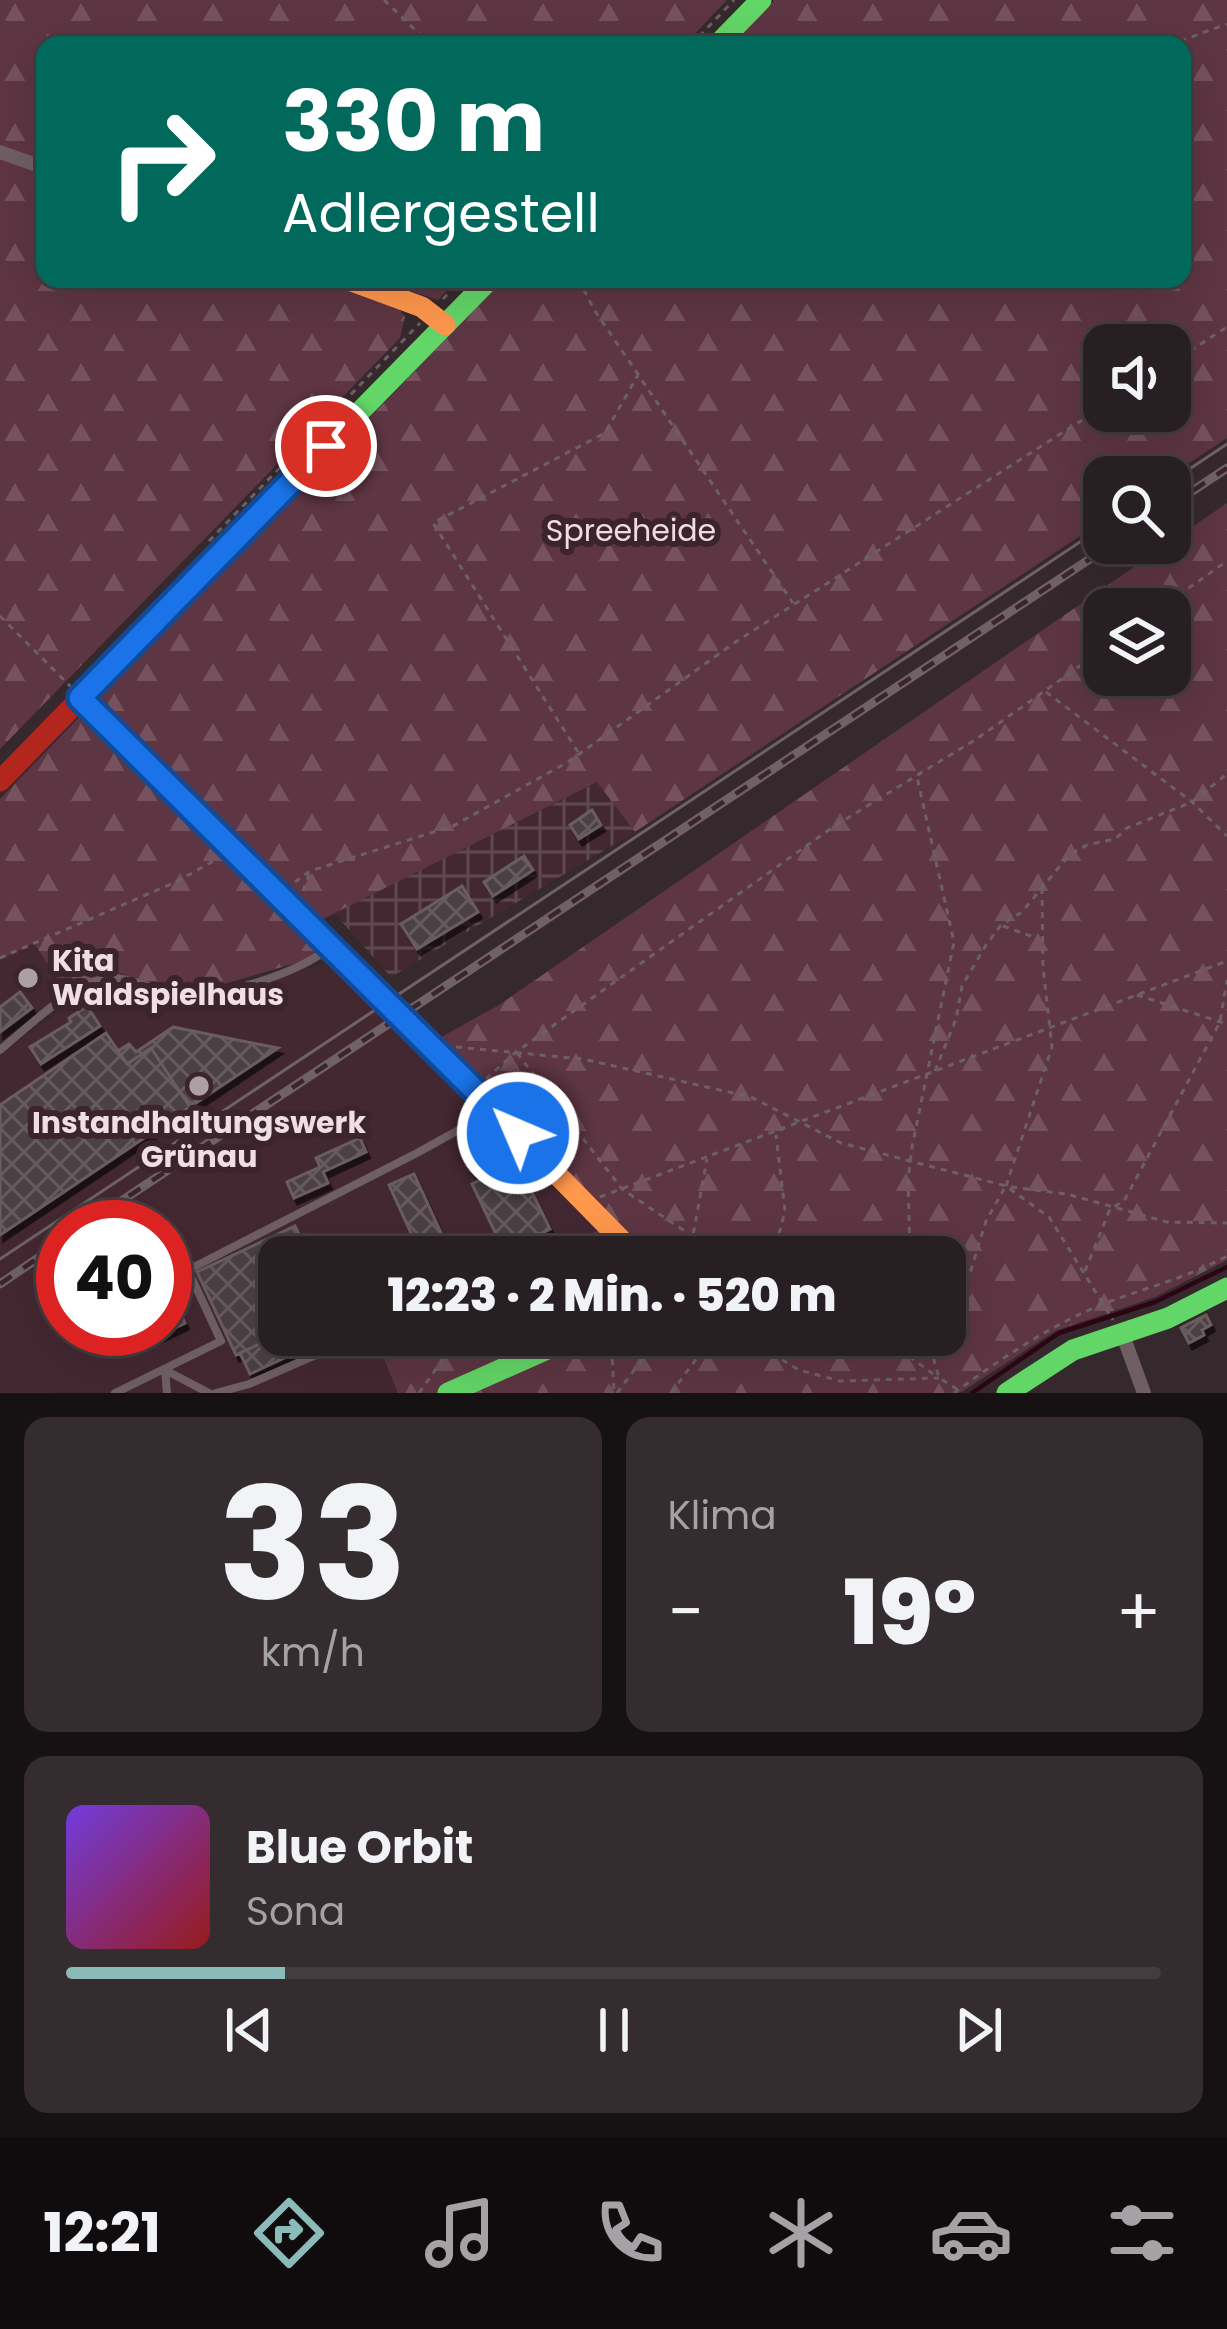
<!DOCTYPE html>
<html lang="de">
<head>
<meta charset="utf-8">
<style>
  :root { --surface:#281f22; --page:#342c2f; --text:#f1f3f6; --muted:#a5a2a5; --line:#443d40; --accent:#8bbbb9 }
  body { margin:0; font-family:Poppins,sans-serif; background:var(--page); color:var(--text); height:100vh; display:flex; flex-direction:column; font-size:45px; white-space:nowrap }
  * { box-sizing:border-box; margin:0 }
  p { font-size:39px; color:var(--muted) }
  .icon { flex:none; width:66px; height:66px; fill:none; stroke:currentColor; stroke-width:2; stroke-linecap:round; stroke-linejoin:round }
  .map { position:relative; height:1393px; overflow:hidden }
  .details { display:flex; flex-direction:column; gap:24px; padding:24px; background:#161113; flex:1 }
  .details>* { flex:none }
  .hud { position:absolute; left:36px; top:36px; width:1155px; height:252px; border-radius:24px; box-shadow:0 12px 48px #0002,0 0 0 3px var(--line); background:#00695c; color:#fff; overflow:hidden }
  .buttons { position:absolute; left:1083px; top:324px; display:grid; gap:24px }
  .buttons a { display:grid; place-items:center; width:108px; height:108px; border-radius:24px; background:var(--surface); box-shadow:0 12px 48px #0002,0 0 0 3px var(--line); font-size:60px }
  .speed { position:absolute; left:36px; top:1200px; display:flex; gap:24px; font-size:60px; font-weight:700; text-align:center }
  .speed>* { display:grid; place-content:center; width:156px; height:156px; border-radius:50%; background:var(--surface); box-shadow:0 12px 48px #0002,0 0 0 3px var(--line); line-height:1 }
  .speed .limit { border:18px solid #d22; background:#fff; color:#111 }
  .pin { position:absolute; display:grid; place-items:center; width:102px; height:102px; color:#fff; margin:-51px; border:6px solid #fff; border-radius:50%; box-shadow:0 3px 12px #0007 }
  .me { position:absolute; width:132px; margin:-66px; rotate:315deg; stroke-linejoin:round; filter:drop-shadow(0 0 9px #0008) }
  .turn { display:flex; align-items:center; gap:42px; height:252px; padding:0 48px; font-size:54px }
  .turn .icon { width:156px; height:156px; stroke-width:2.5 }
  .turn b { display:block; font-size:84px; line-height:102px }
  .big { font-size:90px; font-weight:800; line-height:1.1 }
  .details .card { flex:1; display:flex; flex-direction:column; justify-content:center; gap:18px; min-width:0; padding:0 42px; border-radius:24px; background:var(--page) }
  .details .dial { align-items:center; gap:0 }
  .dial b { font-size:156px; line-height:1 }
  .song { display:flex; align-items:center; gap:36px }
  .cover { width:144px; height:144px; border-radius:18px; background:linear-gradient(135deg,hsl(260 70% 55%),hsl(0 70% 35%)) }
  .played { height:12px; border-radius:6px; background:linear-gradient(90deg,var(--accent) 20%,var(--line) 20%) }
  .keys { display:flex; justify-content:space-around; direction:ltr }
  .heat { display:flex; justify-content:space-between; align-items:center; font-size:66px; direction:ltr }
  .details .tiles { flex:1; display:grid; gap:24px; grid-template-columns:1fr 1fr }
  .card:last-child { grid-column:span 2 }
  .trip { position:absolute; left:258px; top:1236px; width:708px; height:120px; border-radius:24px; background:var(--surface); box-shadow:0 12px 48px #0002,0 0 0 3px var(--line); font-weight:800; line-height:120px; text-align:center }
  .tabs { display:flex; height:192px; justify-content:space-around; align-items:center; background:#100c0e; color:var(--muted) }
  .tabs .icon { width:84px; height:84px }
  .tabs .on { color:var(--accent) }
  .tabs b { font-size:54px; color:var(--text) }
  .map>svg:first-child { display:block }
  .built { fill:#442831; fill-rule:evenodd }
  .industrial { fill:url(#industrial-grid) }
  .forest { fill:url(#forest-firs); fill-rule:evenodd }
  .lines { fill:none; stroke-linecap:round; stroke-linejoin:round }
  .stream { stroke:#2d0415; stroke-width:4.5 }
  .building { fill:url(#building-cross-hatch); stroke:#695d60; stroke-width:3; filter:url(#shadow) }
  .path { stroke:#6d6064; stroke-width:3; stroke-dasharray:6 6; stroke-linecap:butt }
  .lane { stroke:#6f5f63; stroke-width:8 }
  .street { stroke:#6f5f63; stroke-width:14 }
  .fast { stroke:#63d668; stroke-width:21 }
  .slow { stroke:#ff974d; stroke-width:21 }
  .jam { stroke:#b3261e; stroke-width:21 }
  .tram { stroke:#6f6166; stroke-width:3 }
  .rail-casing { stroke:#6f6166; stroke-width:9 }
  .rail { stroke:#3b242b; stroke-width:4.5; stroke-dasharray:14; stroke-linecap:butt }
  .route-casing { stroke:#114b97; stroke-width:30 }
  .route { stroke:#1a73e8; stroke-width:21 }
  .poi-dot { fill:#ae9fa3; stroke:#3b242b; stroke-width:4.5 }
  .labels { text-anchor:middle; stroke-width:12; stroke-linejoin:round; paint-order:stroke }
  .park-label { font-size:30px; fill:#f2dce2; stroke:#3b242b }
  .poi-label { font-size:30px; font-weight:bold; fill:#efdfe3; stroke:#3b242b; text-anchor:start }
</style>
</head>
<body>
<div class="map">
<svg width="1227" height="1393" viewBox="0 0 1227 1393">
  <defs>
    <pattern id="industrial-grid" width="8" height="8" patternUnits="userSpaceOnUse" patternTransform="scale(3)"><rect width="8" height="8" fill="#442831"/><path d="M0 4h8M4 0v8" fill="none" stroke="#5f474f"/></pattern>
    <pattern id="forest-firs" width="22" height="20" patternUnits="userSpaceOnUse" patternTransform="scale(3)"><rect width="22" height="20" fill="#5e3543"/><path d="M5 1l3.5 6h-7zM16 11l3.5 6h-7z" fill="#75525e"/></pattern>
    <pattern id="building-cross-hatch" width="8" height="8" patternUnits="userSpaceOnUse" patternTransform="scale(3)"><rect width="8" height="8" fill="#4c4043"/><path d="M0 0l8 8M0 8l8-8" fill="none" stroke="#665b5e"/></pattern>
    <filter id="shadow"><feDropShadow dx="3.5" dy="6" stdDeviation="0" flood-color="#0009"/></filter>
  </defs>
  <rect width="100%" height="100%" fill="#36292d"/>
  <path class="built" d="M34,943L66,993L0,1043V960Z
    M330,962L597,1231L543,1257H279V1335H379L376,1337L398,1393H0V1055L93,986L110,981L156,996L199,1001ZM63,1227H165V1329H63Z"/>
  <path class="industrial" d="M598,782L635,832L391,977L334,913Z"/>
  <path class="forest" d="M0,0H727L684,45H45V279H458L438,300L408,290L397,305L405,317L400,338L0,749Z
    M774,0H1227V438L1168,477H1104V520L635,832L597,782L321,920L316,951L310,959L196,992L170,990L121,973L100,976L66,993L34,943L0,960V799L504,279H1182V45H730ZM1104,345H1170V411H1104Z
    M1227,503V1260L1155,1297L1055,1331L960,1393H398L375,1337L379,1335H945V1257H543L597,1231L610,1217L436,1040L499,1005ZM1104,609H1170V675H1104Z"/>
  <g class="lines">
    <path class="stream" d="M972,1393L1059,1333L1155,1302L1227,1267"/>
  </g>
  <path class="building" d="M592,810L601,825L579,839L570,825Z
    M524,856L533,870L493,896L484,882Z
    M462,886L478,912L417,949L401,924Z
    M20,992L32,1008L0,1032V1007Z
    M87,1006L100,1026L41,1064L30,1047L71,1022L69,1018Z
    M173,1027L227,1038L278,1048L190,1107L151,1048L127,1064L118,1051L129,1044L136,1052Z
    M106,1033L127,1064L151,1048L190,1107L0,1235V1105Z
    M360,1138L366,1152L323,1172L328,1183L294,1198L287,1182L320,1167L316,1158Z
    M517,1162L550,1229L504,1251L472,1184Z
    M414,1174L452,1257H422L389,1185Z
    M295,1226L310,1257H279V1335L236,1355L197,1272Z
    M178,1308L185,1323L154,1338L149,1329H165V1314Z
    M1206,1315L1211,1325L1202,1330L1204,1335L1189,1343L1181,1328Z
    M279,1335H333L250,1374L240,1353Z"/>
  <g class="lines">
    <path class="path" d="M384,0L431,45
      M691,45L734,0
      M1169,45L1227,24
      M578,279L595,311L793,603
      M503,287L526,279
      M443,299L463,279
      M1170,364L1227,327
      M209,541L420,323
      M1159,609L1227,561
      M0,616L71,687
      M1046,692L1192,802L1227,836
      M578,752L433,523L605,433L638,375
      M295,882L310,871L453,826L568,762L737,641L1104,406
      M303,891L310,872
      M1003,926L1039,939
      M0,958L178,881L217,859
      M1137,995L1227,1024
      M456,1047L583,1059L751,1097L841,1143L1006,1186L1049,1217L1113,1320
      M517,1053L622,1189L695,1238L737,1257
      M935,1071L956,1019L962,986L986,945L1001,925L1022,912L1069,855L1087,845L1115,839L1127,828L1192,802L1227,774
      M486,1079L516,1052L833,827L978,738L1104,649
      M1006,1186L1052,1047L1043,967L1042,887
      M1011,1187L1067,1194L1167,1222L1227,1223
      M600,1197L1227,961
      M587,1257L603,1242
      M689,1257L707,1159
      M773,1257L785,1211L776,1135
      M910,1257L908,1179L912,1147L954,942L917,777
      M1085,1271L1110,1209L1124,1201L1220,1022L1227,980
      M945,1312L971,1270L986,1221L1004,1189
      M611,1335L614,1393
      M741,1335L799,1370L840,1381L939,1378
      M880,1335L936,1376
      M927,1335L939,1378L957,1389
      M931,1346L935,1335
      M419,1393L455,1342L470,1335
      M617,1393L661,1335
      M671,1393L714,1335
      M954,1393C999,1360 1053,1323 1106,1303C1150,1286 1184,1279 1227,1256"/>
    <path class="lane" d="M0,1050C28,1027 72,983 108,978C124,975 159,992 180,995C214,1000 303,972 328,948
      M115,1393L221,1341L188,1270L417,1153L473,1122L488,1107
      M167,1393L165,1370L209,1393
      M216,1393L249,1384L341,1344"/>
    <path class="street" d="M0,152L45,168
      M1122,1333L1144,1393"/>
    <path class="fast" d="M717,45L761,0
      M334,438L490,279
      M448,1393L579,1335
      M1007,1393L1073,1350L1168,1318L1227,1288"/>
    <path class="slow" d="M346,279L422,307L445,325
      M80,698L296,909L638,1257"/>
    <path class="jam" d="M0,781L334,438"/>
    <path class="tram" d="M1170,482L1227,444
      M0,1259L1104,526"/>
    <defs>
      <path id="rail" d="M1170,506L1227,468
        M82,1227L1114,543
        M0,1284L63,1241"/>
    </defs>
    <use href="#rail" class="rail-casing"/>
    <use href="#rail" class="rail"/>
  </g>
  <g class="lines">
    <defs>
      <path id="route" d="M326,446L80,698L518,1133"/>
    </defs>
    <use href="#route" class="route-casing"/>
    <use href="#route" class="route"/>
  </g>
  <g class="poi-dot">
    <circle cx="28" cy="978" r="12"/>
    <circle cx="199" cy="1086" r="12"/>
  </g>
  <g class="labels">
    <g class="park-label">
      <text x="631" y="541">Spreeheide</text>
    </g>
    <g class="poi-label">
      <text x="52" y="971">Kita<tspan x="52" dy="34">Waldspielhaus</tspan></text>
      <text x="199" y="1133" text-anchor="middle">Instandhaltungswerk<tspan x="199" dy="34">Grünau</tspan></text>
    </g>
  </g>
</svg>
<div class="buttons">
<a><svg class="icon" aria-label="sound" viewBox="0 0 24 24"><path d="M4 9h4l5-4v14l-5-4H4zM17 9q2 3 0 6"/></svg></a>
<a><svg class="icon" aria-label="search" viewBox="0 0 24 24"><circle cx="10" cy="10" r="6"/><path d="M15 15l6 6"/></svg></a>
<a><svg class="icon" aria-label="layers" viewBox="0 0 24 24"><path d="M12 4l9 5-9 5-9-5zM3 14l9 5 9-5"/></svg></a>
</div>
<div class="speed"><div class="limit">40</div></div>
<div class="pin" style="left:326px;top:446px;background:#d93025"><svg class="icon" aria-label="arrive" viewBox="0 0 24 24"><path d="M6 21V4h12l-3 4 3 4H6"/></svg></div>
<svg class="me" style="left:518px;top:1133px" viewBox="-20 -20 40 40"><circle r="17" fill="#1a73e8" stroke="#fff" stroke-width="3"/><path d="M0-11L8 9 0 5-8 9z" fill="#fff"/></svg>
<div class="trip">12:23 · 2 Min. · 520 m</div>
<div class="hud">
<div class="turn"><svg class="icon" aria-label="right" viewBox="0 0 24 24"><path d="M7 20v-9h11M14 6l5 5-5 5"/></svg><div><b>330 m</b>Adlergestell</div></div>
</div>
</div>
<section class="details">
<div class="tiles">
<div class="card dial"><b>33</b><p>km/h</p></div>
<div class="card"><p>Klima</p>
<div class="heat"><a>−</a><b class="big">19°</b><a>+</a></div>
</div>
<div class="card">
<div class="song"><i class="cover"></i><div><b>Blue Orbit</b><p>Sona</p></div></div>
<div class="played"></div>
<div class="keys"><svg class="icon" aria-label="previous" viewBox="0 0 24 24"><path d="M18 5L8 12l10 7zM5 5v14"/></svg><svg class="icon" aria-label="pause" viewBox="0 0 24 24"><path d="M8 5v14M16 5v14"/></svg><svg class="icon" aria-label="next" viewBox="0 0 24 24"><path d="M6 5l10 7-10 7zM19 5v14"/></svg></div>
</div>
</div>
</section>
<nav class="tabs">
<b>12:21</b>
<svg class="icon on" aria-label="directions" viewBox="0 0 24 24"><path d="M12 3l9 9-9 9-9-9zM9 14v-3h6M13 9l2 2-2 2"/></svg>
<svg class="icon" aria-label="music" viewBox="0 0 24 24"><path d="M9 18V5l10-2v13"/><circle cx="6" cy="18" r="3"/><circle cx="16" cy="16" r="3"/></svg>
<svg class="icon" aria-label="phone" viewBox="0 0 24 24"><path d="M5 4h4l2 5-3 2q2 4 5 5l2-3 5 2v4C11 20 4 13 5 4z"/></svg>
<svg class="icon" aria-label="climate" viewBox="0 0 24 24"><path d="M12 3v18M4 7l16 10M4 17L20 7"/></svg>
<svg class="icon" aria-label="car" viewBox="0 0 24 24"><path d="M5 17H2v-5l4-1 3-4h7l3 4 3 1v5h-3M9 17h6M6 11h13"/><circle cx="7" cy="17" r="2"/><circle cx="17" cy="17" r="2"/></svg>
<svg class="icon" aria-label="filters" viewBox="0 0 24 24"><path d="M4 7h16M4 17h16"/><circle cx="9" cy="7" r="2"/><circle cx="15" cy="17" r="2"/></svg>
</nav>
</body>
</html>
